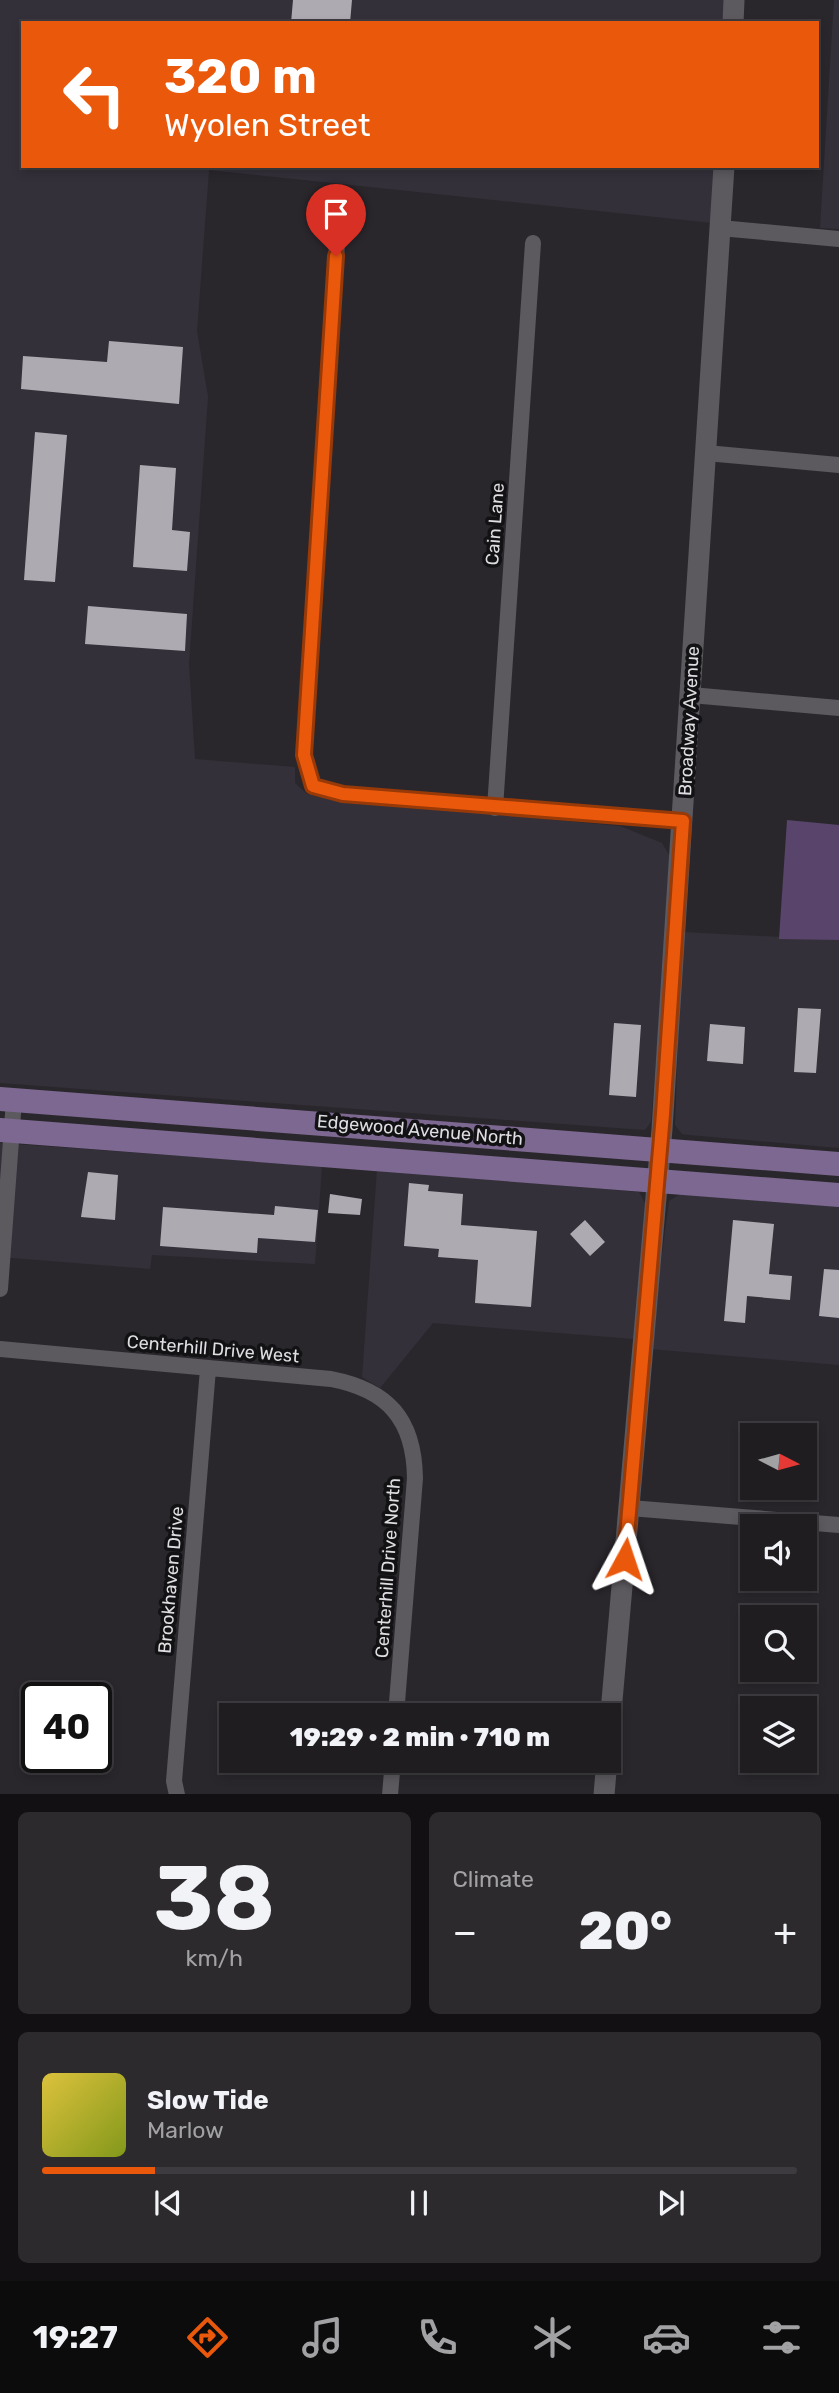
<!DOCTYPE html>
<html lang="en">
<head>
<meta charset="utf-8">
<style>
  :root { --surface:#201d21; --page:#2d2a2e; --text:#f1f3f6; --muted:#a2a2a5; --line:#3d3b3f; --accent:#ea580c }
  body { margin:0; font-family:Rubik,sans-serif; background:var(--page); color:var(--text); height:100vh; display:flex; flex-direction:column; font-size:26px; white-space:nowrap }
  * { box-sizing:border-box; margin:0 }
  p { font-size:23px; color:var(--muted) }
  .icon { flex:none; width:38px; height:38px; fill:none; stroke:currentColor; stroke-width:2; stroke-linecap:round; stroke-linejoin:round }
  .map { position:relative; height:1794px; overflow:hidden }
  .details { display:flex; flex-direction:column; gap:18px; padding:18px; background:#121012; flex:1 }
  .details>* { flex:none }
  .guide { position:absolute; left:21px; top:21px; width:798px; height:147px; border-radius:0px; box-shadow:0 4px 10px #0003,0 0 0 2px var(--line); background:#ea580c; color:#fff; overflow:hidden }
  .needle { width:46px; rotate:96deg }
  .fabs { position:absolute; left:740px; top:1423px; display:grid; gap:14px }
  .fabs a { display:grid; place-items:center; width:77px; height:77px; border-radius:0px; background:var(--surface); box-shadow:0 4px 10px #0003,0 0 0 2px var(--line); font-size:35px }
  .speed { position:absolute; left:21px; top:1682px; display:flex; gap:14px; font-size:35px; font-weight:700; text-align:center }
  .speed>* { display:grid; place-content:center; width:91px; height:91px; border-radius:50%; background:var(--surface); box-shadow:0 4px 10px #0003,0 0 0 2px var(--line); line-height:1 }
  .speed .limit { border:4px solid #111; border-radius:10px; background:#fff; color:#111 }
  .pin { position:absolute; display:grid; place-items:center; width:60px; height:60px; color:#fff; margin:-72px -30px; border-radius:50% 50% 50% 0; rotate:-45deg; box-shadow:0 0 7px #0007 }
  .pin .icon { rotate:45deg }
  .me { position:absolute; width:77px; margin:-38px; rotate:5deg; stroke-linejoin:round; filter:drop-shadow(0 0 5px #0008) }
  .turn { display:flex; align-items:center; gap:24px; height:147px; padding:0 28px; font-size:32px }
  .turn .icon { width:91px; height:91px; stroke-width:2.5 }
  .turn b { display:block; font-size:49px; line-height:60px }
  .big { font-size:52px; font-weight:800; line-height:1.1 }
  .details .tile { flex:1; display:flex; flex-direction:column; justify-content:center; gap:10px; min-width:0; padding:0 24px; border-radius:10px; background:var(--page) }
  .details .dial { align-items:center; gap:0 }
  .dial b { font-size:91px; line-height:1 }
  .song { display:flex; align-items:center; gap:21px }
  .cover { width:84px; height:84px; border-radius:10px; background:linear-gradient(135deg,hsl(50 70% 55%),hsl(70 70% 35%)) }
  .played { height:7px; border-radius:4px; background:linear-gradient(90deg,var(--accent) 15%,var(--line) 15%) }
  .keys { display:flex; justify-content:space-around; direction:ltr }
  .heat { display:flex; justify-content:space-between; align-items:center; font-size:38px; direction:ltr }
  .details .tiles { flex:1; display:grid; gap:18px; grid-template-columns:1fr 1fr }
  .tile:last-child { grid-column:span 2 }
  .trip { position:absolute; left:219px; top:1703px; width:402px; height:70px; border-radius:0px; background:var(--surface); box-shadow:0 4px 10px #0003,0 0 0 2px var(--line); font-weight:800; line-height:70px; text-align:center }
  .tab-bar { display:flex; height:112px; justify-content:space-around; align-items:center; background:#0d0c0d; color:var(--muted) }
  .tab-bar .icon { width:49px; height:49px }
  .tab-bar .selected { color:var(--accent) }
  .tab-bar b { font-size:32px; color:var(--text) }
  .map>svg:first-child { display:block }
  .built { fill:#34303a }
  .green { fill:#59456c }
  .building { fill:#adaab1 }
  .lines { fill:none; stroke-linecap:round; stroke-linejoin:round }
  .street { stroke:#5c595f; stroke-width:16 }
  .secondary { stroke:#5c595f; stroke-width:21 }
  .primary { stroke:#7d6891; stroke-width:24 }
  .route-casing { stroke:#983908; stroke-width:18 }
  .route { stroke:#ea580c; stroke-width:12 }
  .labels { text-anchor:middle; stroke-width:7; stroke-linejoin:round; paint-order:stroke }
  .street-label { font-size:18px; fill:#dfdde1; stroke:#121113 }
</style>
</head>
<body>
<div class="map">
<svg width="839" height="1795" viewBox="0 0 839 1795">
  <rect width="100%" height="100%" fill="#2a272c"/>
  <path class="built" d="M0,0H726L725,23H23V166H716L713,223L209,170L197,331L208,397L189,664L195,759L295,767V783L307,794L333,800L620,826L662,843L671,858V871L651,1122L645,1130L0,1083Z
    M834,0H839V229L820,228Z
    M682,932L839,940V1148L690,1135L682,1134L675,1125Z
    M0,1143L322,1166L315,1264L152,1255L150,1269L0,1257Z
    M377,1170L639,1192L646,1205L634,1339L433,1323L380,1388L362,1377Z
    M682,1193L839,1207V1365L650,1349L669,1201Z"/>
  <path class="green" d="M787,820L839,825V940L779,939Z"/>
  <path class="building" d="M293,0H352L350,23H291Z
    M109,341L183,347L179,404L21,389L23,356L107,362Z
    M35,432L67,435L55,582L24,580Z
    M140,465L176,468L172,530L190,532L187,571L133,567Z
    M88,606L187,614L185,651L85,644Z
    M798,1008L821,1009L816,1073L794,1072Z
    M614,1023L641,1025L636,1097L609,1095Z
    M710,1024L745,1027L743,1064L707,1061Z
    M88,1172L118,1175L115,1220L81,1217Z
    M409,1183L429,1185L428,1191L463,1194L461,1225L537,1231L531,1307L475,1303L478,1260L438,1257L439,1249L404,1246Z
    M330,1194L362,1199L360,1215L328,1213Z
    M275,1206L318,1210L315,1242L258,1238L257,1253L160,1246L163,1207L274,1215Z
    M585,1220L605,1242L590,1256L570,1234Z
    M733,1220L774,1224L769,1274L792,1276L790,1300L747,1296L745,1323L724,1321Z
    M824,1269L839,1270V1318L819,1316Z"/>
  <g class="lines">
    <path class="street" d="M338,228L304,755L313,786L343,794L683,821
      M720,228L839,239
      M706,453L839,465
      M691,695L839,708
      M495,808L533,243
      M0,1289L14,1100
      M0,1349L331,1379C388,1390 414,1419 415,1478L396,1715
      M630,1508L839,1525
      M177,1795L174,1781L208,1369
      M390,1795L393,1760"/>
    <path class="secondary" d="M733,23L734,0
      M609,1735L662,1129L724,166
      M604,1795L607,1760"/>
    <path class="primary" d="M0,1099L839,1164
      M0,1130L839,1195"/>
  </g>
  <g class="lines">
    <defs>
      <path id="route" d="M336,256L304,755L313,786L343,794L683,821L663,1114L625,1559"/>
    </defs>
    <use href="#route" class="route-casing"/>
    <use href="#route" class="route"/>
  </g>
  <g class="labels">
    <g class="street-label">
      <text transform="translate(495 524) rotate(-86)" y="6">Cain Lane</text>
      <text transform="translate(689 721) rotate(-87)" y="6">Broadway Avenue</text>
      <text transform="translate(420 1130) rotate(5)" y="6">Edgewood Avenue North</text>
      <text transform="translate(213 1349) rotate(5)" y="6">Centerhill Drive West</text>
      <text transform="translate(388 1568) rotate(-86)" y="6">Centerhill Drive North</text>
      <text transform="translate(171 1580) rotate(-85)" y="6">Brookhaven Drive</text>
    </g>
  </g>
</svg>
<div class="fabs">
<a><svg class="needle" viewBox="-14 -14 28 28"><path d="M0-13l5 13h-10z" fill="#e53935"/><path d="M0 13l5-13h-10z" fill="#a2a2a5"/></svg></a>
<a><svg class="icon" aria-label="sound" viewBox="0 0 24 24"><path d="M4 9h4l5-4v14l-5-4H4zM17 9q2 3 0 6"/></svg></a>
<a><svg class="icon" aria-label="search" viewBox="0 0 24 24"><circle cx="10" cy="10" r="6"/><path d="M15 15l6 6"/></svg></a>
<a><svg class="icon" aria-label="layers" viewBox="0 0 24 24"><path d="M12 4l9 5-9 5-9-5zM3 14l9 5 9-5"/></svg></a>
</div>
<div class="speed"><div class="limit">40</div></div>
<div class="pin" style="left:336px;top:256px;background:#d93025"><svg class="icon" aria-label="arrive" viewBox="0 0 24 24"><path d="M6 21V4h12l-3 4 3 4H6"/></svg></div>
<svg class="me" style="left:625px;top:1559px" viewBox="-20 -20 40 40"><path d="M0-17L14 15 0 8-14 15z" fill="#ea580c" stroke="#fff" stroke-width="4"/></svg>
<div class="trip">19:29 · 2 min · 710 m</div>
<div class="guide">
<div class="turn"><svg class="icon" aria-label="left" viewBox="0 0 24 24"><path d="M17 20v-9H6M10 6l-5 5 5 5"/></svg><div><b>320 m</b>Wyolen Street</div></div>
</div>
</div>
<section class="details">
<div class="tiles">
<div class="tile dial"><b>38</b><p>km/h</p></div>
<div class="tile"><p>Climate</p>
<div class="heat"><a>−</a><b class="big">20°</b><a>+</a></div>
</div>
<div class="tile">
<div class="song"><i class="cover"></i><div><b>Slow Tide</b><p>Marlow</p></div></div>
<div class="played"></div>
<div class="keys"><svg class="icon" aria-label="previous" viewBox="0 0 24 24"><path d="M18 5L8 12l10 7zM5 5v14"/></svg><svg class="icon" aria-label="pause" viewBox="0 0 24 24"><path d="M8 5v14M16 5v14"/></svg><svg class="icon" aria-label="next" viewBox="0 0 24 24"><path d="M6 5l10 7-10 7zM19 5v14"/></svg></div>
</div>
</div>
</section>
<nav class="tab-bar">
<b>19:27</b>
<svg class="icon selected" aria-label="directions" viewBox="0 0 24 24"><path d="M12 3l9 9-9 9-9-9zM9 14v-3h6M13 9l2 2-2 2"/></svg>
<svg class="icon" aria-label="music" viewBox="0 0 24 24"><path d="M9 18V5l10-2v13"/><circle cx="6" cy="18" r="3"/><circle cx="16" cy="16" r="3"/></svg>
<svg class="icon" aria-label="phone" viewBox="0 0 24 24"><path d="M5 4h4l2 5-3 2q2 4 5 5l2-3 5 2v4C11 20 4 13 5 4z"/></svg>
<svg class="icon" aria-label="climate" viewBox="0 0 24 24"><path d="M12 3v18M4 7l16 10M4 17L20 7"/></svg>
<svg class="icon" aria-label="car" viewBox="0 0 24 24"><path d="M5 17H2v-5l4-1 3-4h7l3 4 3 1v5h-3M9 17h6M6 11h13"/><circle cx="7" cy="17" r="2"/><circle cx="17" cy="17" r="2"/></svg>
<svg class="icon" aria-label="filters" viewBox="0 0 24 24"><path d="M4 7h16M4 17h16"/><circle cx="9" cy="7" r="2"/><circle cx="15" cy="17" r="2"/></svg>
</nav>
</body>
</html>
